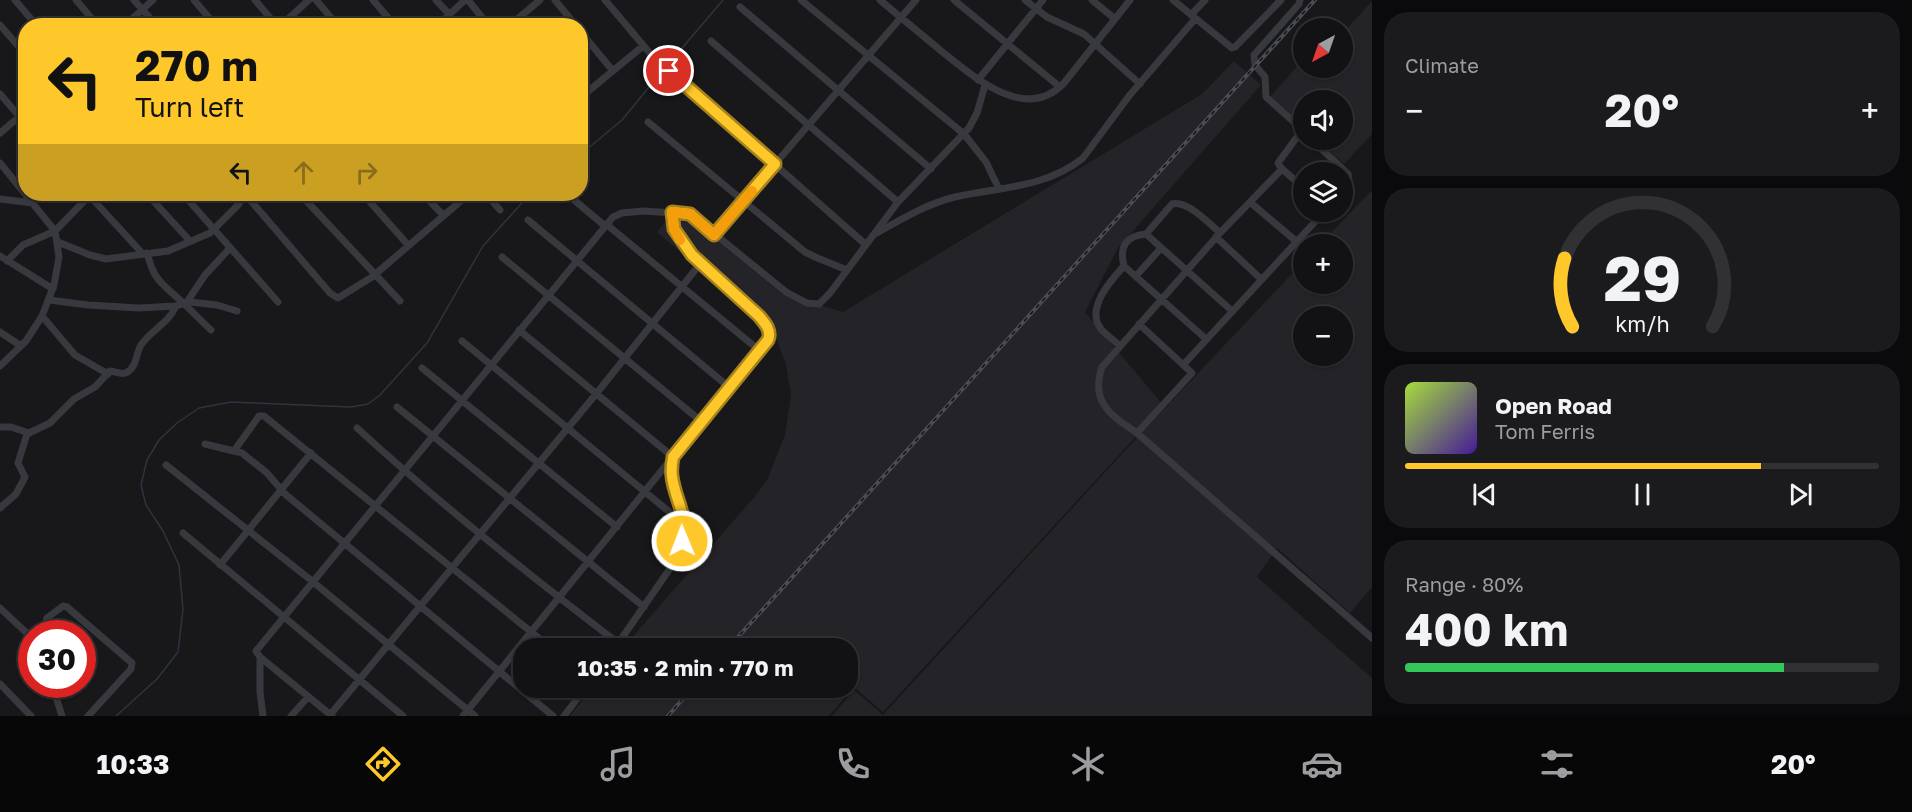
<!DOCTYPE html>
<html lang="en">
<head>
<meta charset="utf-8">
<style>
  :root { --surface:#121114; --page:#1b1a1d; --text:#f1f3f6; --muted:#9c9da0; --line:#313134; --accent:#fec82b }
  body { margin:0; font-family:"Golos Text",sans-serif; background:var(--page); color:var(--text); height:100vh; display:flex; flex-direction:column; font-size:22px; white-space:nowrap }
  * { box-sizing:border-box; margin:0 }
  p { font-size:20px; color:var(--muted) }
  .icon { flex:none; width:33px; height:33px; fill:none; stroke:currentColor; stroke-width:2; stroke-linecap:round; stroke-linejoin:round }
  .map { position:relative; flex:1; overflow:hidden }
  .drawer { display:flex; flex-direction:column; gap:12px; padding:12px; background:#0a090b; width:540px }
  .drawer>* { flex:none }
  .banner { position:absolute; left:18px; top:18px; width:570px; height:183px; border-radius:24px; box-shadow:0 2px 4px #0004,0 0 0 2px var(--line); background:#fec82b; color:#111; overflow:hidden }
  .needle { width:39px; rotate:220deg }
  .tools { position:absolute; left:1293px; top:18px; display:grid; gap:12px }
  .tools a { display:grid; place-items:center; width:60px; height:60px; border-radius:50%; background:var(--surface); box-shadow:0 2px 4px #0004,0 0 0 2px var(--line); font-size:30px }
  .speed { position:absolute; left:18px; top:620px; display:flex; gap:12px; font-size:30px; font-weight:700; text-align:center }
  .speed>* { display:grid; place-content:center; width:78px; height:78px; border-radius:50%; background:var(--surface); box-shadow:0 2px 4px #0004,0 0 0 2px var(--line); line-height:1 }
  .speed .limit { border:9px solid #d22; background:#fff; color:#111 }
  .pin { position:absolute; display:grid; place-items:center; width:51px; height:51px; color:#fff; margin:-26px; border:3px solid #fff; border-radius:50%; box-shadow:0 2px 6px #0007 }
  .me { position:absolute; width:66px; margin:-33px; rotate:359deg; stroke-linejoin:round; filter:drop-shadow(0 0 4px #0008) }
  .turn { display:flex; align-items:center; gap:21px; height:126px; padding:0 18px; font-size:27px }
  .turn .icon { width:78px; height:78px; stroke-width:2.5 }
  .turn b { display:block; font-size:42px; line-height:51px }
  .lanes { display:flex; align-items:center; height:57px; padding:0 18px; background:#0003; justify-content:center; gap:30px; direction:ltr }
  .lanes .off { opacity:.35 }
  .big { font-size:45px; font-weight:700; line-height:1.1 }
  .drawer .widget { flex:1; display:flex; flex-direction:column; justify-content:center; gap:9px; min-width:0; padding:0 21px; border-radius:24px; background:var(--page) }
  .drawer .dial { align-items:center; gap:0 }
  .dial svg { height:156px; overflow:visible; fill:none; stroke:var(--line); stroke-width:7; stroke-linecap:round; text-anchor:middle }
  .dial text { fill:var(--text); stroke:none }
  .song { display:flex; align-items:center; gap:18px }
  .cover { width:72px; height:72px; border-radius:9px; background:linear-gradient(135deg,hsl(80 70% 55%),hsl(260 70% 35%)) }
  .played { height:6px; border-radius:3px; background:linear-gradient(90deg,var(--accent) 75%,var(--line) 75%) }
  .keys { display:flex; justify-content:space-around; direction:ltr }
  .heat { display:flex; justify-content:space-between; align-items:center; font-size:33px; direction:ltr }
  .charge { height:9px; border-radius:4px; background:linear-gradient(90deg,#34c759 80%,var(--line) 0) }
  .trip { position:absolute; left:513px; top:638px; width:345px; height:60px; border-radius:24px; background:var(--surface); box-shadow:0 2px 4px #0004,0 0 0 2px var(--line); font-weight:700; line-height:60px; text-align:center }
  .dock { display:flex; height:96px; justify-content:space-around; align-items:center; background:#070708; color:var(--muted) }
  .dock .icon { width:42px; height:42px }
  .dock .selected { color:var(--accent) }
  .dock b { font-size:27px; color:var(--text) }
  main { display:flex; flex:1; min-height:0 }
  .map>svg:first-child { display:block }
  .built { fill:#242327; fill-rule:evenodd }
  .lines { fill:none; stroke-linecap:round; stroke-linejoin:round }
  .stream { stroke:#2c353f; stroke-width:1.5 }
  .minor { stroke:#38393f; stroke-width:7 }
  .rail-casing { stroke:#4b4d54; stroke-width:4 }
  .rail { stroke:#131215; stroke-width:1.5; stroke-dasharray:4.5; stroke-linecap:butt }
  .route-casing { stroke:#a5821c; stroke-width:15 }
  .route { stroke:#fec82b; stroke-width:10 }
  .slow { stroke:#f59e0b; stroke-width:10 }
</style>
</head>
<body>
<main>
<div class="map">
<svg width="1372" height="716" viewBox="0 0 1372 716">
  <rect width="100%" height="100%" fill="#18171a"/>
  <path class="built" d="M1372,1V134L1344,164L1317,140H1342V100H1304L1303,127L1270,97L1303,60L1304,68H1342L1343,33Z
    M1234,61L1261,85L1118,248L1085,312L1164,406L883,712L854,687L829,716H570L592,687H848V648H623L756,495L767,480L785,435L791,395L786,365L774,332L657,232L677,208L782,294L843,312L1202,94Z
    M1372,190V587L1350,613L1277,548L1257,577L1372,678V716H832L854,690L883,715L1119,457L1303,262L1304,284H1342V244H1320ZM1304,316H1342V356H1304Z"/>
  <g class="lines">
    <path class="stream" d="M666,67L723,0
      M580,155L622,120L663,70
      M116,716L157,679L178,652L183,609L179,565L163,531L146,505L141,485L147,460L159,440L177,423L199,408L231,402L351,407L368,404L380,395L427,343L483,246L530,194"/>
    <path class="minor" d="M15,0L37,26
      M76,0L98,26
      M134,0L157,26
      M194,0L216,26
      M255,0L277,26
      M316,0L338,26
      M373,0L395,26
      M436,0L449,14
      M468,0L489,26
      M555,0L576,26
      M605,0L654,58L865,244
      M801,0L964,134L986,162L999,189
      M880,0C900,17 920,33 940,50C973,76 1025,124 1064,83L1130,0
      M954,0L1060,87
      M1025,0L1047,17L1084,34L1140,84
      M1092,0L1115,19
      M1173,0L1232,48L1235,47L1281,0
      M1300,0L1299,4L1254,55L1255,65L1265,77L1266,97L1304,131
      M740,7L931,169
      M1191,15L1205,0
      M0,25L26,55
      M124,26L153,0
      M280,26L309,0
      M437,26L465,0
      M509,26L540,0
      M580,31L613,71
      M711,41L898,202
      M978,80L1043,0
      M0,94L26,124
      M580,98L643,46
      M648,122L805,252L815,257L847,270
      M1302,130L1278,163L1282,169L1304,188
      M0,133L26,111
      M1312,140L1348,174C1350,182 1348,185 1342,191
      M0,163L55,231L59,257L54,285L42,316L26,341L0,366
      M1282,169L1220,233L1102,367C1090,403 1111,415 1137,433L1372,638
      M88,194L143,254
      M147,194L190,241
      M183,194L278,302
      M245,194L330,293L338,298L372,277L469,194
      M300,194L400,301
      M363,194L408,245
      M423,194L443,215
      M486,194L500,210
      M567,194L605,226
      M0,199L33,203
      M1251,203L1296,241
      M528,220L730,388
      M606,224L760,351
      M875,234C900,220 926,204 955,197C1000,187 1046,188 1083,158L1129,96L1195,19
      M1146,234L1232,311
      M714,235L916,0
      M1216,237L1261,279
      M58,242L90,255L106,259L168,251L210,233L239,204L244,194
      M147,253C154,280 160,282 180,300C190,309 200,320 211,330
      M0,256L53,289
      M502,257L702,422
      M7,261L23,245L55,231L91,194
      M1136,276L1161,248
      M49,300L88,305L139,308L176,306L190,302L217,305L237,311
      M187,302L205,275L230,248
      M42,316L75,355L108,374
      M519,330L673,457L672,477L684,521V538L669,570L615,648
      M0,332L21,346
      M1206,339L1124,266C1119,246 1126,236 1146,234L1172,204C1187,200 1209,223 1220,233
      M462,341L684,524
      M1120,346C1114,340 1106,335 1101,329C1085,309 1111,280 1124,266
      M1184,364L1324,212
      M422,368L617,527
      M397,407L644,607
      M0,427H11L29,433
      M357,428C440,504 529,575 618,643
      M1137,433L1192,373L1139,324
      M205,444L242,453L267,473L285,494L553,716
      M234,451L259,416H264L551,648
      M166,465L312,581L475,716
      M0,508L16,494L25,477L18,463L27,434L50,423L74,399L95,387L110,371C117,372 123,376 129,371C137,365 136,353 141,345C151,330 169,323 176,306
      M183,533L403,716
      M220,565L311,453
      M0,608L32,638
      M43,633L47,618L63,606L67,607L132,663L131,669L88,716
      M260,657V692L263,716
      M0,684L31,716
      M52,684L62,716
      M330,715L596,394L700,264
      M291,716L308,697
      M332,716L260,657L256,651L613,217L622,213L643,211L690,214L786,292L807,303L819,304L830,293L898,202L969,128L977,113L985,85
      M463,716L769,338L767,326L759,316C735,295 686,259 674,230C672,224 672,218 672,212
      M564,716L586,687"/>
    <defs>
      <path id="rail" d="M728,648L1315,0
        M668,716L693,687"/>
    </defs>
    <use href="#rail" class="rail-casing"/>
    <use href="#rail" class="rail"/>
  </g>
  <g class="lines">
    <defs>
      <path id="route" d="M669,71L775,164L714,235L690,214L672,212L674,229L692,255L759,316C765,323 772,331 768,340L673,457C672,463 671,470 672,476C674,498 690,519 682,541"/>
    </defs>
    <use href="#route" class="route-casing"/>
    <use href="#route" class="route"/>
    <path class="slow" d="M680,240L674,229L672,212L690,214L714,235L752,191"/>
  </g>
</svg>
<div class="tools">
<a><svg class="needle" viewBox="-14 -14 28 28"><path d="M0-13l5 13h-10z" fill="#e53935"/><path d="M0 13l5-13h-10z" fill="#9c9da0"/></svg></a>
<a><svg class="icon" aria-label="sound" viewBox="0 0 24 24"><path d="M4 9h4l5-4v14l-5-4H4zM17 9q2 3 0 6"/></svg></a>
<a><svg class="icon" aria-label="layers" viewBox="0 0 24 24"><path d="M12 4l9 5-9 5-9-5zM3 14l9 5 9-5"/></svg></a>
<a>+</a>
<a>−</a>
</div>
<div class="speed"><div class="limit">30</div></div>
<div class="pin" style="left:669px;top:71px;background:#d93025"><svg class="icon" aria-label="arrive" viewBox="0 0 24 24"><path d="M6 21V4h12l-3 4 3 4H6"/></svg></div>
<svg class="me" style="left:682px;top:541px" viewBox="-20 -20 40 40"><circle r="17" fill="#fec82b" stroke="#fff" stroke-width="3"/><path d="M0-11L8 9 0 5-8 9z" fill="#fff"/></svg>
<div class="trip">10:35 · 2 min · 770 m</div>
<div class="banner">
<div class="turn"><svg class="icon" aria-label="left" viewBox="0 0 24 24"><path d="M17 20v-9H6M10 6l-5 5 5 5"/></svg><div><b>270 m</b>Turn left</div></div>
<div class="lanes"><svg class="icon" aria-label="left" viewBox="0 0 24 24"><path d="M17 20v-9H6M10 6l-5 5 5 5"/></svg><svg class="icon off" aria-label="ahead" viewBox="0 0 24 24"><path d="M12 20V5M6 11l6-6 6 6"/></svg><svg class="icon off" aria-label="right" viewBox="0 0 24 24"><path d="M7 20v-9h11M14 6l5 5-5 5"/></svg></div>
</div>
</div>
<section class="drawer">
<div class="widget"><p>Climate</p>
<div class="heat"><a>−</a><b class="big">20°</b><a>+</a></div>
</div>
<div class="widget dial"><svg viewBox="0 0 100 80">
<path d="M14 69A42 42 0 1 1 86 69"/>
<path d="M14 69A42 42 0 0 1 10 34" stroke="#fec82b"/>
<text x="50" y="56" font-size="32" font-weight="700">29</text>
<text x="50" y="72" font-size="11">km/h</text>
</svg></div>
<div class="widget">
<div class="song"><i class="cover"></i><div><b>Open Road</b><p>Tom Ferris</p></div></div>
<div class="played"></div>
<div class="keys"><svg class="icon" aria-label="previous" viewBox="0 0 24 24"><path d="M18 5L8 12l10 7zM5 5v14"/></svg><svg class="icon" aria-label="pause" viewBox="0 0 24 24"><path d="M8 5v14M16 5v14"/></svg><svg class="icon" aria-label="next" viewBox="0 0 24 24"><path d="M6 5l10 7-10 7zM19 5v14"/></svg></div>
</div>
<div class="widget"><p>Range · 80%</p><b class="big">400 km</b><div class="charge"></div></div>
</section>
</main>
<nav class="dock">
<b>10:33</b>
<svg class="icon selected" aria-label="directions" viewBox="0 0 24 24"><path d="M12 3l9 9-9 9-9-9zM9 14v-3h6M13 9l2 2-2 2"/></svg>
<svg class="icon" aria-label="music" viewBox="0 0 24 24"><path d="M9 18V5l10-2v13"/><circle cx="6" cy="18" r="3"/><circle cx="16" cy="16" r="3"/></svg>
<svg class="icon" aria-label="phone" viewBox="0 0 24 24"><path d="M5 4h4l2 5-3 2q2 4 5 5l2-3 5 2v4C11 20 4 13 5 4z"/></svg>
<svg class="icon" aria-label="climate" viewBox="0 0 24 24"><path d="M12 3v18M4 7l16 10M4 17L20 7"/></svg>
<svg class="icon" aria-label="car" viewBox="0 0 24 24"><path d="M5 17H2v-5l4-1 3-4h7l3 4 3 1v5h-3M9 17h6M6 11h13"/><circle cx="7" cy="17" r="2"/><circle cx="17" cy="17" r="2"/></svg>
<svg class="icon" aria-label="filters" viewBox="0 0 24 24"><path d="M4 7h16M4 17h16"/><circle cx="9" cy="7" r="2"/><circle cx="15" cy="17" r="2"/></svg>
<b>20°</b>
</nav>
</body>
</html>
